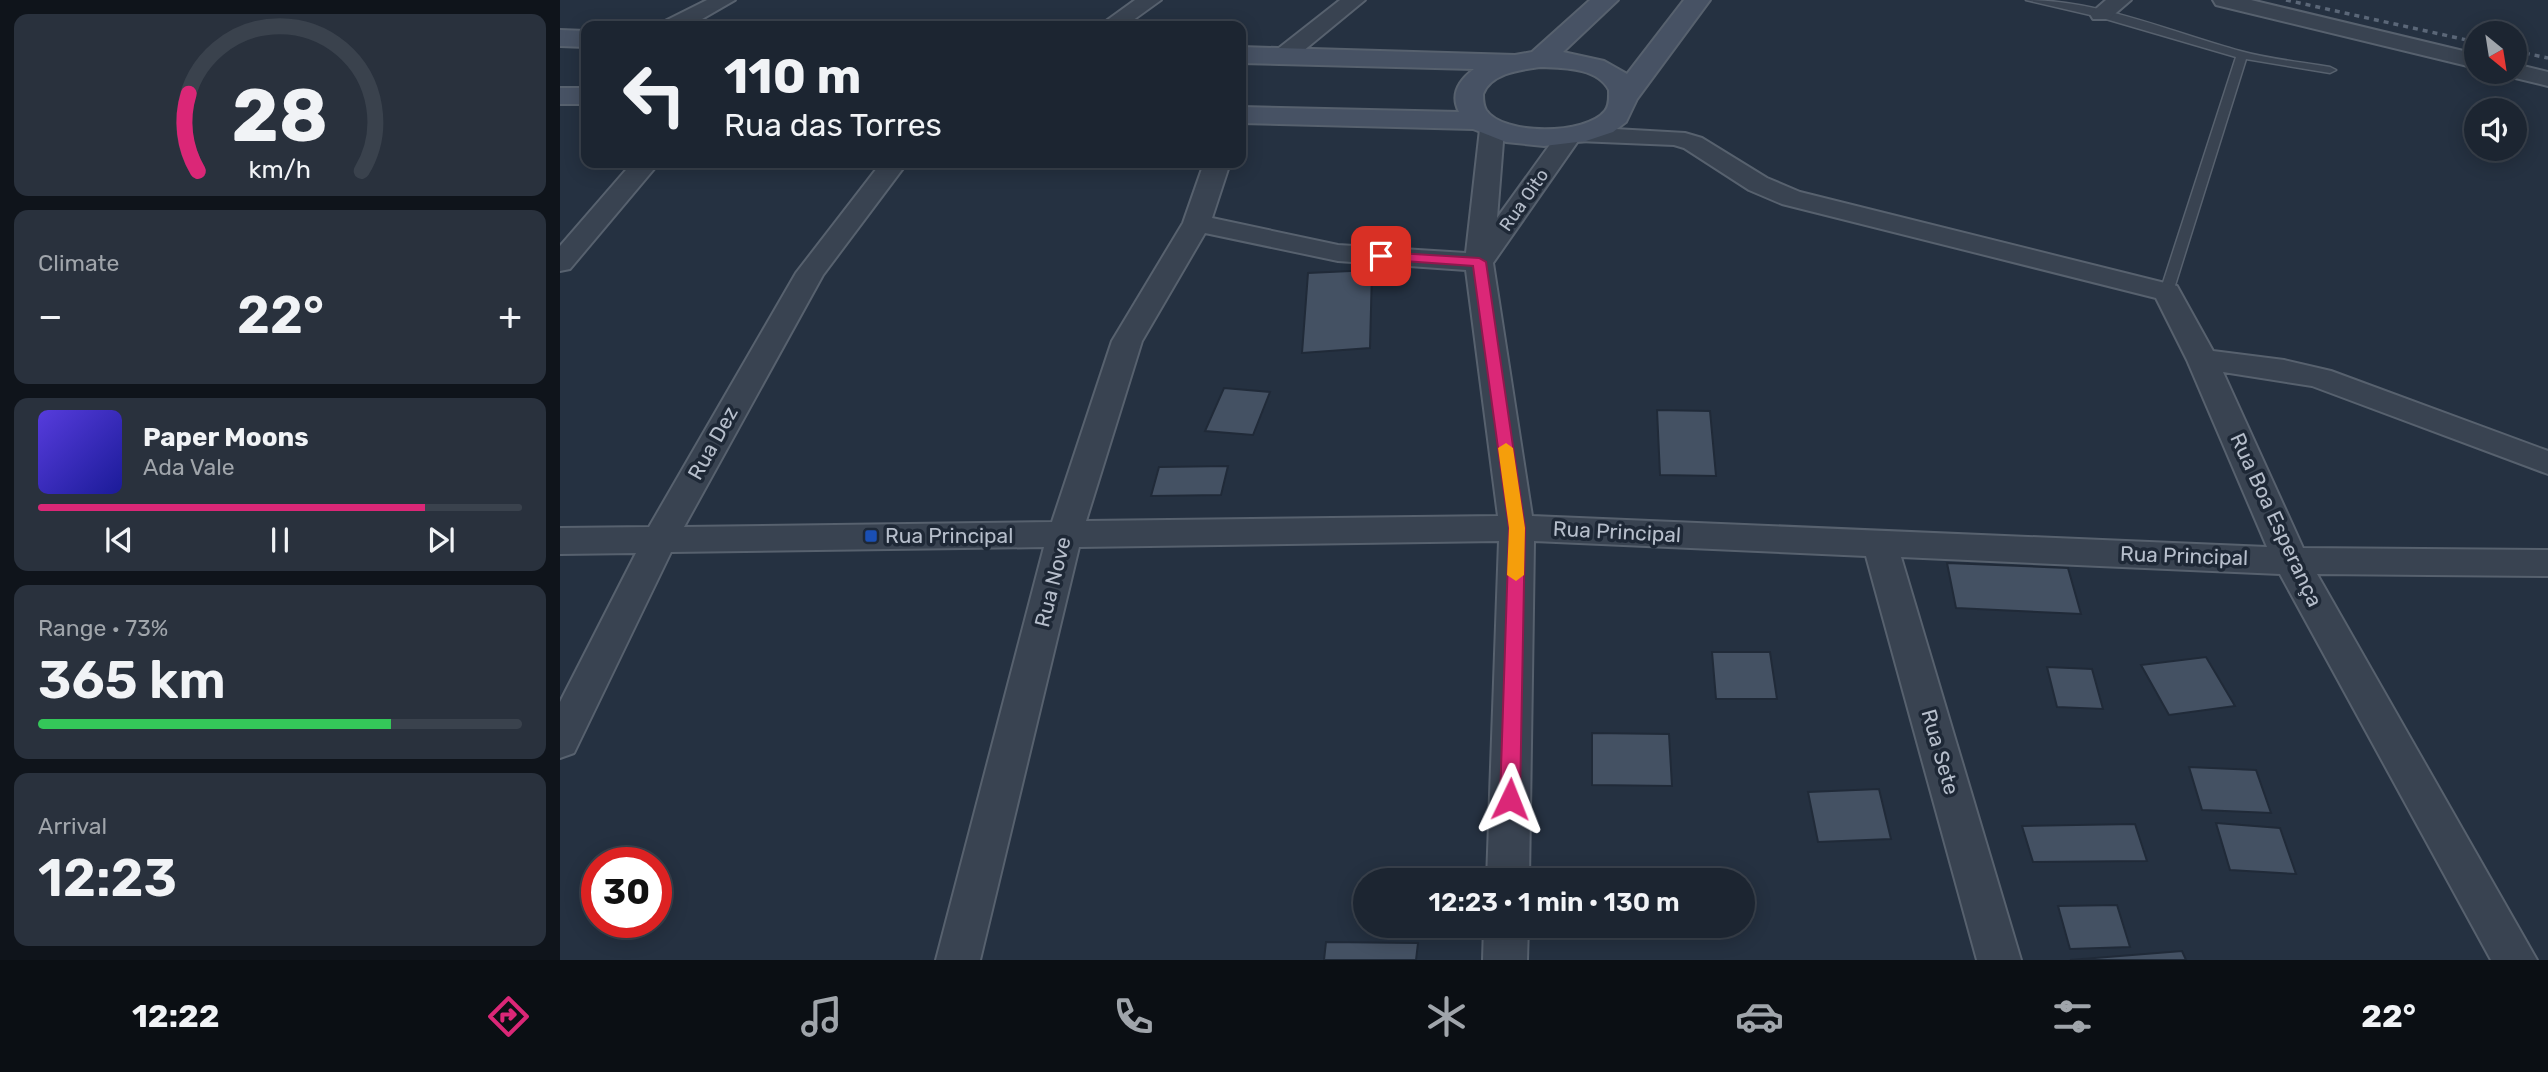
<!DOCTYPE html>
<html lang="en">
<head>
<meta charset="utf-8">
<style>
  :root { --surface:#1c2531; --page:#29313d; --text:#f1f3f6; --muted:#a0a5ab; --line:#3a424d; --accent:#db2777 }
  body { margin:0; font-family:Rubik,sans-serif; background:var(--page); color:var(--text); height:100vh; display:flex; flex-direction:column; font-size:26px; white-space:nowrap }
  * { box-sizing:border-box; margin:0 }
  p { font-size:23px; color:var(--muted) }
  .icon { flex:none; width:38px; height:38px; fill:none; stroke:currentColor; stroke-width:2; stroke-linecap:round; stroke-linejoin:round }
  .map { position:relative; flex:1; overflow:hidden }
  .drawer { display:flex; flex-direction:column; gap:14px; padding:14px; background:#0f141b; width:560px }
  .drawer>* { flex:none }
  .guide { position:absolute; left:21px; top:21px; width:665px; height:147px; border-radius:14px; box-shadow:0 4px 18px #0003,0 0 0 2px var(--line); background:#1c2531; color:var(--text); overflow:hidden }
  .needle { width:46px; rotate:150deg }
  .buttons { position:absolute; left:1904px; top:21px; display:grid; gap:14px }
  .buttons a { display:grid; place-items:center; width:63px; height:63px; border-radius:50%; background:var(--surface); box-shadow:0 4px 18px #0003,0 0 0 2px var(--line); font-size:35px }
  .speed { position:absolute; left:21px; top:847px; display:flex; gap:14px; font-size:35px; font-weight:700; text-align:center }
  .speed>* { display:grid; place-content:center; width:91px; height:91px; border-radius:50%; background:var(--surface); box-shadow:0 4px 18px #0003,0 0 0 2px var(--line); line-height:1 }
  .speed .limit { border:10px solid #d22; background:#fff; color:#111 }
  .pin { position:absolute; display:grid; place-items:center; width:60px; height:60px; color:#fff; margin:-30px; border-radius:14px; box-shadow:0 4px 10px #0006 }
  .me { position:absolute; width:77px; margin:-38px; rotate:2deg; stroke-linejoin:round; filter:drop-shadow(0 0 5px #0008) }
  .turn { display:flex; align-items:center; gap:24px; height:147px; padding:0 28px; font-size:32px }
  .turn .icon { width:91px; height:91px; stroke-width:2.5 }
  .turn b { display:block; font-size:49px; line-height:60px }
  .big { font-size:52px; font-weight:600; line-height:1.1 }
  .drawer .widget { flex:1; display:flex; flex-direction:column; justify-content:center; gap:10px; min-width:0; padding:0 24px; border-radius:14px; background:var(--page) }
  .drawer .dial { align-items:center; gap:0 }
  .dial svg { height:182px; overflow:visible; fill:none; stroke:var(--line); stroke-width:7; stroke-linecap:round; text-anchor:middle }
  .dial text { fill:var(--text); stroke:none }
  .song { display:flex; align-items:center; gap:21px }
  .cover { width:84px; height:84px; border-radius:10px; background:linear-gradient(135deg,hsl(250 70% 55%),hsl(240 70% 35%)) }
  .played { height:7px; border-radius:4px; background:linear-gradient(90deg,var(--accent) 80%,var(--line) 80%) }
  .keys { display:flex; justify-content:space-around; direction:ltr }
  .heat { display:flex; justify-content:space-between; align-items:center; font-size:38px; direction:ltr }
  .charge { height:10px; border-radius:5px; background:linear-gradient(90deg,#34c759 73%,var(--line) 0) }
  .trip { position:absolute; left:793px; top:868px; width:402px; height:70px; border-radius:35px; background:var(--surface); box-shadow:0 4px 18px #0003,0 0 0 2px var(--line); font-weight:600; line-height:70px; text-align:center }
  .dock { display:flex; height:112px; justify-content:space-around; align-items:center; background:#0b0f14; color:var(--muted) }
  .dock .icon { width:49px; height:49px }
  .dock .selected { color:var(--accent) }
  .dock b { font-size:32px; color:var(--text) }
  main { display:flex; flex:1; min-height:0 }
  .map>svg:first-child { display:block }
  .building { fill:#445163; stroke:#202a38; stroke-width:2 }
  .lines { fill:none; stroke-linecap:round; stroke-linejoin:round }
  .lane-casing { stroke:#57616e; stroke-width:3 }
  .street-casing { stroke:#57616e; stroke-width:4 }
  .secondary-casing { stroke:#57616e; stroke-width:4 }
  .lane { fill:#394351; fill-rule:evenodd }
  .street { fill:#394351; fill-rule:evenodd }
  .secondary { fill:#475264; fill-rule:evenodd }
  .rail { stroke:#5b6778; stroke-width:3.5; stroke-dasharray:5 5; stroke-linecap:butt }
  .route { fill:#db2777; stroke:#8e194d; stroke-width:2 }
  .slow { fill:#f59e0b }
  .transit-dot { fill:#1a4fb4; stroke:#1e2836; stroke-width:2.5 }
  .labels { text-anchor:middle; stroke-width:7; stroke-linejoin:round; paint-order:stroke }
  .far-street-label { font-size:18px; fill:#b6becb; stroke:#1e2836 }
  .street-label { font-size:21px; fill:#b6becb; stroke:#1e2836 }
  .poi-label { font-size:21px; fill:#b6becb; stroke:#1e2836; text-anchor:start }
</style>
</head>
<body>
<main>
<section class="drawer">
<div class="widget dial"><svg viewBox="0 0 100 80">
<path d="M14 69A42 42 0 1 1 86 69"/>
<path d="M14 69A42 42 0 0 1 10 35" stroke="#db2777"/>
<text x="50" y="56" font-size="32" font-weight="700">28</text>
<text x="50" y="72" font-size="11">km/h</text>
</svg></div>
<div class="widget"><p>Climate</p>
<div class="heat"><a>−</a><b class="big">22°</b><a>+</a></div>
</div>
<div class="widget">
<div class="song"><i class="cover"></i><div><b>Paper Moons</b><p>Ada Vale</p></div></div>
<div class="played"></div>
<div class="keys"><svg class="icon" aria-label="previous" viewBox="0 0 24 24"><path d="M18 5L8 12l10 7zM5 5v14"/></svg><svg class="icon" aria-label="pause" viewBox="0 0 24 24"><path d="M8 5v14M16 5v14"/></svg><svg class="icon" aria-label="next" viewBox="0 0 24 24"><path d="M6 5l10 7-10 7zM19 5v14"/></svg></div>
</div>
<div class="widget"><p>Range · 73%</p><b class="big">365 km</b><div class="charge"></div></div>
<div class="widget"><p>Arrival</p><b class="big">12:23</b></div>
</section>
<div class="map">
<svg width="1988" height="960" viewBox="0 0 1988 960">
  <rect width="100%" height="100%" fill="#253141"/>
  <path class="building" d="M812,270L810,348L742,353L748,273Z
    M664,388L710,392L693,435L645,431Z
    M1097,410L1150,411L1156,476L1100,475Z
    M668,466L661,495L591,496L599,467Z
    M1387,563L1508,568L1521,614L1396,608Z
    M1152,652H1210L1217,699H1156Z
    M1646,657L1675,706L1609,715L1581,665Z
    M1487,667L1532,669L1543,709L1497,707Z
    M1032,733L1109,734L1112,786L1032,785Z
    M1629,767L1696,770L1711,813L1642,810Z
    M1319,789L1331,839L1258,842L1248,792Z
    M1656,823L1720,828L1736,874L1670,870Z
    M1575,824L1587,861L1473,862L1462,826Z
    M1557,905L1570,947L1510,949L1498,906Z
    M766,942L858,943L856,960H764Z
    M1622,951L1626,960H1510Z"/>
  <g class="lines">
    <defs>
      <path id="lane" d="M1466,0C1538,0 1611,32 1680,51C1709,59 1740,62 1770,67L1776,70L1770,73L1686,59L1612,295L1607,296L1600,292L1676,57L1539,17Z"/>
      <path id="street" d="M147,0H175L130,26H102L105,21Z
        M575,0H601L565,26H539Z
        M780,0H805L731,61H715L711,56L715,51Z
        M1546,0H1571L1549,19H1533L1530,14Z
        M1653,0H1691L1916,54V68L1656,5Z
        M1955,64L1988,72V86L1947,76L1944,72H1955Z
        M932,122L941,124L944,129L937,218L999,132L1020,127L1125,133L1142,138L1207,178L1240,192L1617,286L1653,351L1724,360L1771,371L1988,451V474L1752,386L1663,372L1743,548L1988,550V576L1757,574L1977,960H1931L1720,574L1341,557L1461,960H1417L1306,556L974,541L969,880H927L939,541L519,547L420,960H376L484,547L111,552L14,753L0,758V702L76,553L0,554V528L89,527L236,273L321,163H347L263,275L124,527L492,522L552,341L623,223L644,163H670L652,218L778,245L906,253L920,129L923,124ZM1018,141L1114,145L1124,148L1189,190L1222,204L1596,298L1627,360L1707,547L972,516L933,263ZM645,233L778,261L906,270L938,516L526,521L582,341Z
        M72,163H99L10,269L0,271V246Z
        M924,926H968L967,960H923Z"/>
      <path id="secondary" d="M1030,0H1058L1003,52L1044,61L1067,74L1124,0H1150L1077,99L1066,122L1053,132L1026,141L984,146L946,142L913,129L681,123V107L899,112C890,94 899,80 914,69L681,63V47L955,55L972,52ZM980,67C1003,68 1037,67 1049,90C1049,97 1050,105 1045,111C1026,135 943,136 926,110C923,105 923,99 923,94C931,73 960,70 980,67Z
        M0,30L26,31V47L0,46Z
        M0,88H26V104H0Z"/>
    </defs>
    <use href="#lane" class="lane-casing"/>
    <use href="#street" class="street-casing"/>
    <use href="#secondary" class="secondary-casing"/>
    <use href="#lane" class="lane"/>
    <use href="#street" class="street"/>
    <use href="#secondary" class="secondary"/>
    <path class="rail" d="M1726,0L1916,42
      M1955,51L1988,58"/>
  </g>
  <path class="route" d="M821,252L919,258L926,262L965,528L960,799L957,805L950,807L943,805L940,799L949,528L913,266L816,259L814,256Z"/>
  <path class="slow" d="M946,443L953,448L965,528L964,575L956,581L947,575L949,528L938,448Z"/>
  <rect class="transit-dot" x="304" y="529" width="14" height="14" rx="3.5"/>
  <g class="labels">
    <g class="far-street-label">
      <text transform="translate(964 200) rotate(-55)" y="6">Rua Oito</text>
    </g>
    <g class="street-label">
      <text transform="translate(153 443) rotate(-61)" y="7">Rua Dez</text>
      <text transform="translate(1716 520) rotate(65)" y="7">Rua Boa Esperança</text>
      <text transform="translate(1057 532) rotate(3)" y="7">Rua Principal</text>
      <text transform="translate(1624 556) rotate(2)" y="7">Rua Principal</text>
      <text transform="translate(493 582) rotate(-76)" y="7">Rua Nove</text>
      <text transform="translate(1380 752) rotate(74)" y="7">Rua Sete</text>
    </g>
    <g class="poi-label">
      <text x="325" y="543">Rua Principal</text>
    </g>
  </g>
</svg>
<div class="buttons">
<a><svg class="needle" viewBox="-14 -14 28 28"><path d="M0-13l5 13h-10z" fill="#e53935"/><path d="M0 13l5-13h-10z" fill="#a0a5ab"/></svg></a>
<a><svg class="icon" aria-label="sound" viewBox="0 0 24 24"><path d="M4 9h4l5-4v14l-5-4H4zM17 9q2 3 0 6"/></svg></a>
</div>
<div class="speed"><div class="limit">30</div></div>
<div class="pin" style="left:821px;top:256px;background:#d93025"><svg class="icon" aria-label="arrive" viewBox="0 0 24 24"><path d="M6 21V4h12l-3 4 3 4H6"/></svg></div>
<svg class="me" style="left:950px;top:799px" viewBox="-20 -20 40 40"><path d="M0-17L14 15 0 8-14 15z" fill="#db2777" stroke="#fff" stroke-width="4"/></svg>
<div class="trip">12:23 · 1 min · 130 m</div>
<div class="guide">
<div class="turn"><svg class="icon" aria-label="left" viewBox="0 0 24 24"><path d="M17 20v-9H6M10 6l-5 5 5 5"/></svg><div><b>110 m</b>Rua das Torres</div></div>
</div>
</div>
</main>
<nav class="dock">
<b>12:22</b>
<svg class="icon selected" aria-label="directions" viewBox="0 0 24 24"><path d="M12 3l9 9-9 9-9-9zM9 14v-3h6M13 9l2 2-2 2"/></svg>
<svg class="icon" aria-label="music" viewBox="0 0 24 24"><path d="M9 18V5l10-2v13"/><circle cx="6" cy="18" r="3"/><circle cx="16" cy="16" r="3"/></svg>
<svg class="icon" aria-label="phone" viewBox="0 0 24 24"><path d="M5 4h4l2 5-3 2q2 4 5 5l2-3 5 2v4C11 20 4 13 5 4z"/></svg>
<svg class="icon" aria-label="climate" viewBox="0 0 24 24"><path d="M12 3v18M4 7l16 10M4 17L20 7"/></svg>
<svg class="icon" aria-label="car" viewBox="0 0 24 24"><path d="M5 17H2v-5l4-1 3-4h7l3 4 3 1v5h-3M9 17h6M6 11h13"/><circle cx="7" cy="17" r="2"/><circle cx="17" cy="17" r="2"/></svg>
<svg class="icon" aria-label="filters" viewBox="0 0 24 24"><path d="M4 7h16M4 17h16"/><circle cx="9" cy="7" r="2"/><circle cx="15" cy="17" r="2"/></svg>
<b>22°</b>
</nav>
</body>
</html>
